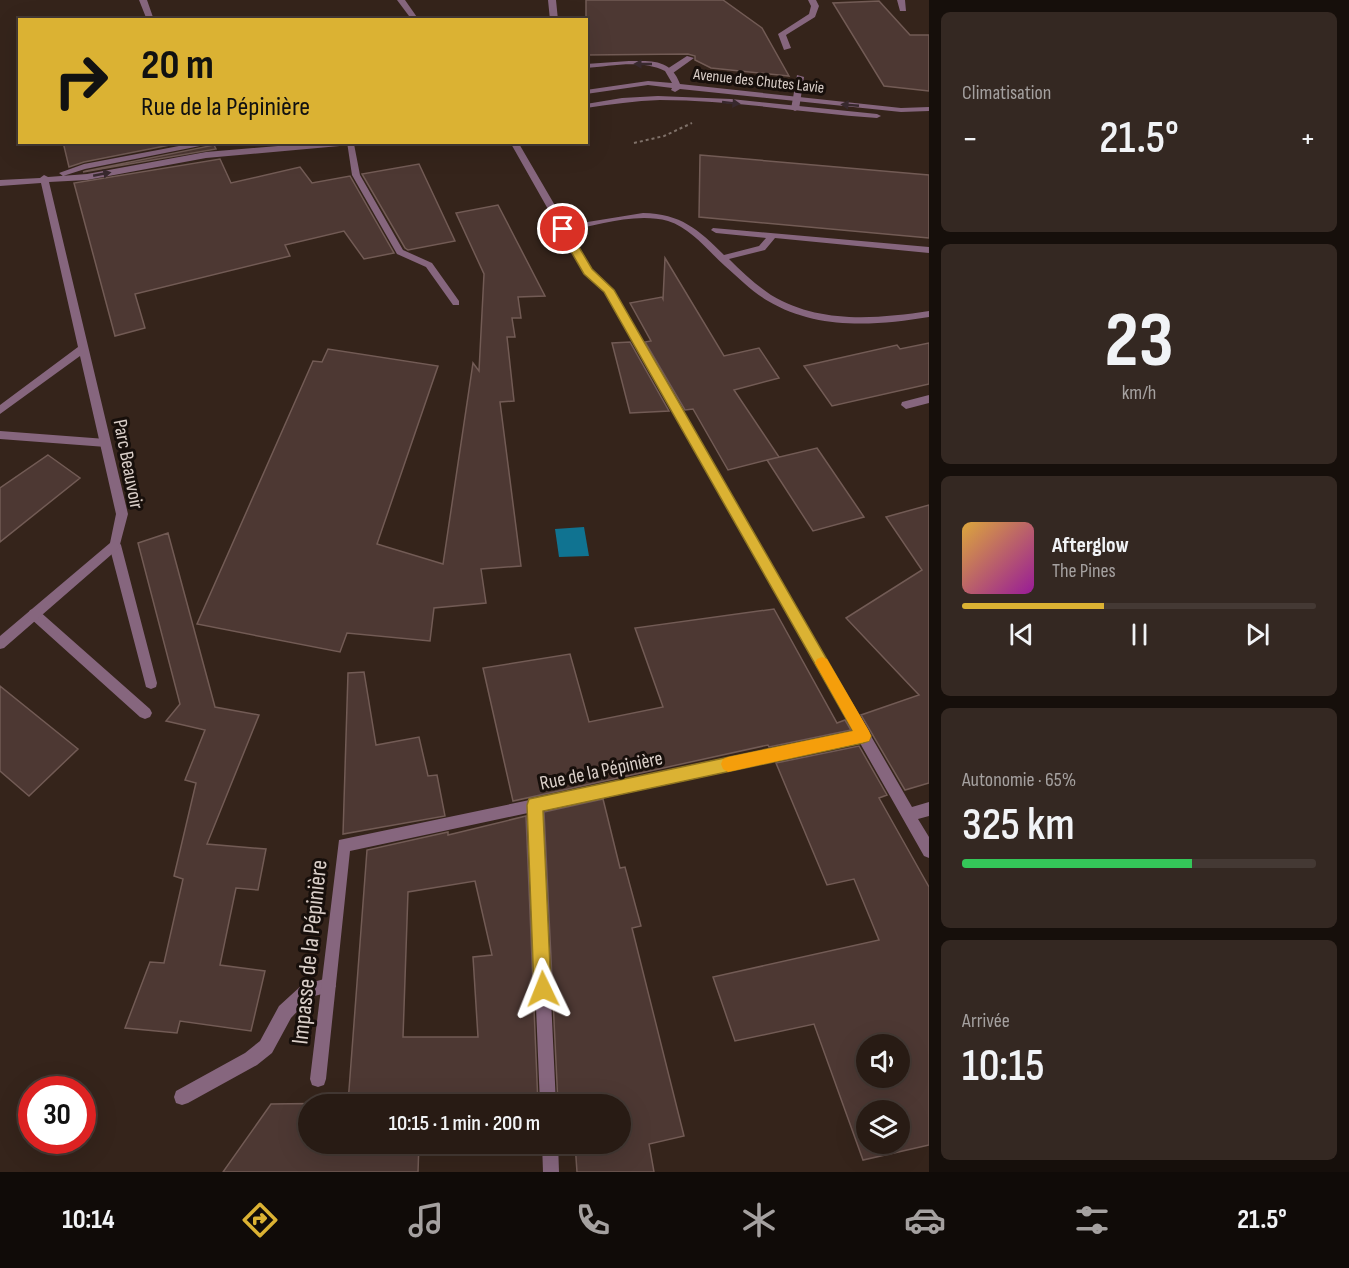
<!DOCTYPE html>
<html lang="fr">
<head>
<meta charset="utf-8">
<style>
  :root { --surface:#281b14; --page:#342822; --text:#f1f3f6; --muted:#a5a1a0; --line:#443934; --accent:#dbb233 }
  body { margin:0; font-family:"Sofia Sans Condensed",sans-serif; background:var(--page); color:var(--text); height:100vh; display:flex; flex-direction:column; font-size:22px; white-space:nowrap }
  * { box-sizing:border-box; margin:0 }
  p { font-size:20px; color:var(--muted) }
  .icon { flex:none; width:33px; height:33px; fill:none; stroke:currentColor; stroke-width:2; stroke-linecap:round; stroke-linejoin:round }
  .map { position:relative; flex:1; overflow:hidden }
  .side { display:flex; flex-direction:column; gap:12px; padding:12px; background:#160f0b; width:420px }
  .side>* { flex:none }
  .top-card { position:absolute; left:18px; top:18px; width:570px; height:126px; border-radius:0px; box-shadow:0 6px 24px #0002,0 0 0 2px var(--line); background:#dbb233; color:#111; overflow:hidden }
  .buttons { position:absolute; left:856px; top:1034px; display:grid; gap:12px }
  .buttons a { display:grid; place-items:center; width:54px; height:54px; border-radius:50%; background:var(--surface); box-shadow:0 6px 24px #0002,0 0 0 2px var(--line); font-size:30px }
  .speed { position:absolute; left:18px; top:1076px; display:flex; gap:12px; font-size:30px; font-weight:700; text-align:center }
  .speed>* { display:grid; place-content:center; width:78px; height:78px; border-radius:50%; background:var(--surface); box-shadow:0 6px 24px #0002,0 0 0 2px var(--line); line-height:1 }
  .speed .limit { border:9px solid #d22; background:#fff; color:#111 }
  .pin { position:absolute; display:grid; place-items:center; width:51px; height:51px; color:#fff; margin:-26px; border:3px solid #fff; border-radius:50%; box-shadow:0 2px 6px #0007 }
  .me { position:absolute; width:66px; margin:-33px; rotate:358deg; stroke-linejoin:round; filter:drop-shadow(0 0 4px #0008) }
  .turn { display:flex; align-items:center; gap:21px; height:126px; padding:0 24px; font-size:27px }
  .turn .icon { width:78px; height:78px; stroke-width:2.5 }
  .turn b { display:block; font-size:42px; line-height:51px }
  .big { font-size:45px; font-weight:600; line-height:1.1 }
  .side .card { flex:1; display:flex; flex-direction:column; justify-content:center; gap:9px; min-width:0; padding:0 21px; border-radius:9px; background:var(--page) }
  .side .dial { align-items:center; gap:0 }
  .dial b { font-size:78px; line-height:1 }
  .song { display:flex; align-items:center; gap:18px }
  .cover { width:72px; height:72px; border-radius:9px; background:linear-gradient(135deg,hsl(40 70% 55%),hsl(300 70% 35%)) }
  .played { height:6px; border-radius:3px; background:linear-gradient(90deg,var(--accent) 40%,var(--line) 40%) }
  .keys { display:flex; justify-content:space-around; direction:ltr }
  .heat { display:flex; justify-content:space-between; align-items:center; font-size:33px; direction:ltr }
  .charge { height:9px; border-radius:4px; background:linear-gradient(90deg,#34c759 65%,var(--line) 0) }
  .trip { position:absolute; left:298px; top:1094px; width:333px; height:60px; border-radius:30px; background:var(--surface); box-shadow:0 6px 24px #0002,0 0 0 2px var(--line); font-weight:600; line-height:60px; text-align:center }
  .tab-bar { display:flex; height:96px; justify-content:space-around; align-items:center; background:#100b08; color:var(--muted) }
  .tab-bar .icon { width:42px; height:42px }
  .tab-bar .selected { color:var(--accent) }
  .tab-bar b { font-size:27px; color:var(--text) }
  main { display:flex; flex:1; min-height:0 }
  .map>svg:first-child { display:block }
  .water { fill:#107391 }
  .building { fill:#4d3833; stroke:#725b55; stroke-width:1.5; fill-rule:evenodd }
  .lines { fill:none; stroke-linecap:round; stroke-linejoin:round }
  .path { stroke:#7f7169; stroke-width:2; stroke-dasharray:3 3; stroke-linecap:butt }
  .lane { fill:#86667e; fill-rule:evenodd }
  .street { fill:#86667e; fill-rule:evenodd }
  .oneway { fill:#38292e }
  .route { fill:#dbb233; stroke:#8e7421; stroke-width:1.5 }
  .slow { fill:#f59e0b }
  .labels { text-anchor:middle; stroke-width:6; stroke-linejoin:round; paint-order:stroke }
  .far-street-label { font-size:16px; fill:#dacfc9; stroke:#170f0b }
  .street-label { font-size:20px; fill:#dacfc9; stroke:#170f0b }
  .near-street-label { font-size:24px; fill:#dacfc9; stroke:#170f0b }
</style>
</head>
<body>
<main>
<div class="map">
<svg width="929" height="1172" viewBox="0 0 929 1172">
  <rect width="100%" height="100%" fill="#35241b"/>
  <path class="water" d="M584,527L589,556L559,557L555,529Z"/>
  <path class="building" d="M586,0H723L762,28L789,76L711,68L695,60V56L688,54L586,55Z
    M879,1L910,35H929V91L884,86L833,3Z
    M63,142H185L84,162L69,167Z
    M214,145L216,149L83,172L86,171Z
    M700,155L929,175V238L699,217Z
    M220,159L231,183L300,167L312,183L350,176L394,253L364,259L344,231L285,245L290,256L135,294L145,328L115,336L74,183Z
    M419,164L455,241L408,250L405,248L362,174Z
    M498,205L545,296L518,297L521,318H512L515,337H507L514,401L500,402L521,566L481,569L486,603L434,608L430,641L347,633L340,652L197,624L313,361L322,362L328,349L438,366L377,544L443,564L473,363L479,371L484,274L456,213Z
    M665,258L724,356L759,348L779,378L734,390L779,457L728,470L693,409L685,410L645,342L651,341L630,303L662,297L663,299Z
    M630,342L669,411L630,413L612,343Z
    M929,343V384L832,406L804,366L897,345L900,349Z
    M817,448L864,517L813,531L767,460Z
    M48,455L80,478L0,542V488Z
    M929,505V783L905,790L861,715L919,695L846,618L922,570L886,517Z
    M168,533L215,707L259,715L207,844L266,849L258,890L236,888L220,965L265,971L251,1031L180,1021L177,1033L125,1028L150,962L164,963L183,879L174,876L196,783L185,780L205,730L166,721L180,704L138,543Z
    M774,609L837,723L845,720L851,730L769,747L768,745L513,801L483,668L570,654L589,722L663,707L635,628Z
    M364,672L376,745L419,737L428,776L437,775L445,816L343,834L348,673Z
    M0,686L78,749L29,796L0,771Z
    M859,746L887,795L879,798L929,887V1145L863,1160L814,1024L735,1041L713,977L879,940L854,879L827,885L776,763ZM867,1044H900V1077H867ZM867,1110H900V1143H867Z
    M603,799L620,868L625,867L641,926L632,928L684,1136L649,1144L654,1172H577L575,1143H621V1104H558L544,812Z
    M526,816L538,1104H309V1143H419L418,1172H223L271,1104L348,1103L367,850L448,832V835ZM475,881L492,955L473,957L478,1037H403L408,892Z"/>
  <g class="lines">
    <path class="path" d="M634,143L664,136L692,123"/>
    <path class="lane" d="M808,0H816L819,6L815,17L786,35L791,48L784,50L778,34L809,14L811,6Z
      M897,0H905L906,11H900Z
      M687,56L694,58L673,73H667V69Z
      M797,75L804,77L799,109L795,111L791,109Z
      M347,142L354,144L360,175L403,250L432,263L459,301V305H453L426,267L397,254L352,175Z
      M643,213C681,214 698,229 724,255L759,246L766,238L716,233L711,230L713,228L929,247V253L775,238L765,250L729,259C742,272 756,285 771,295C819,324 876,319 929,311V317C875,326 817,330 768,301C752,292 739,278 725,266C708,251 691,228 668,221C635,212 595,226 563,232L558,229L563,226Z
      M929,395V403L906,409L901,405L902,402Z
      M0,431L106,439L111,443L106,447L0,439Z
      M115,540L119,542L121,545L157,683L156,687L151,689L146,687L145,683L109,545L111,542Z
      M34,609L38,610L150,709L152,713L150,717L145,719L140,717L30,618L28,614L30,610Z
      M328,978L333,981L336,986L333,991L311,997L291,1018L272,1053L257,1065L188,1103L182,1105L176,1103L174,1097L176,1091L245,1053L260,1041L279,1006L302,985Z"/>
    <path class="street" d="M139,0H147L154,20H147Z
      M397,0H405L419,20H412Z
      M548,0H556L558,20H550Z
      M629,61C652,61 671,59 680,84L901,108L929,107V111L901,112L680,89L675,92L671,90L672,88L648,85L586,94V90L648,81L672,83L665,71C642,59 611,66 586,68V64Z
      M658,96L731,99L877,114L881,116L877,118C805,113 733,100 660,100C635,101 611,104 586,108V104L622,98Z
      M200,142H220L85,169L63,176L59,173L84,164Z
      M326,142H366L362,144L206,158L87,180L49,182L128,514L119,548L4,648L0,649V636L110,543L116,514L80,356L0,414V405L78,347L41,183L0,186V180L40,178L44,175L48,177L87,174L206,152Z
      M510,142H518L592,269L613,290L912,807L929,802V816L918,819L929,837V858L924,856L860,743L542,810L556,1104H540L528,813L350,851L326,1079L324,1085L318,1087L312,1085L310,1079L339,840L854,732L604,292L583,271Z
      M542,1143H558L559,1172H543Z"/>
  </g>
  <defs><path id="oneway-solid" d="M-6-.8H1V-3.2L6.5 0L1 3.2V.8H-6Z" transform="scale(1.5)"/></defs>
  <g class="oneway">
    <use href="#oneway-solid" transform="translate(643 64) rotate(-180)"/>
    <use href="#oneway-solid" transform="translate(731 103) rotate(6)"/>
    <use href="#oneway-solid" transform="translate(850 105) rotate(-175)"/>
    <use href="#oneway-solid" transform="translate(102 174) rotate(-11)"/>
  </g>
  <path class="route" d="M563,226L567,227L592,269L614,290L871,736L869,741L863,743L543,811L551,989L549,995L543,998L537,995L534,989L527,805L529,799L853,731L604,292L584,274L558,229Z"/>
  <path class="slow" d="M822,657L827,659L869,731L871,736L869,741L728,772L723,769L721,764L723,759L728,757L853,731L815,663L817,659Z"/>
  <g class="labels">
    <g class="far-street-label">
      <text transform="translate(759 80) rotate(6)" y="6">Avenue des Chutes Lavie</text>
    </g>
    <g class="street-label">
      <text transform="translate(129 464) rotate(79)" y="7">Parc Beauvoir</text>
      <text transform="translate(601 770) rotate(-12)" y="7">Rue de la Pépinière</text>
    </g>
    <g class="near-street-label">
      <text transform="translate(309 952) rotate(-84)" y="8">Impasse de la Pépinière</text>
    </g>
  </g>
</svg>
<div class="buttons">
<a><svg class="icon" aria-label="sound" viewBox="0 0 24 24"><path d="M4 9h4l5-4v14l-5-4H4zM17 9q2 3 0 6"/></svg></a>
<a><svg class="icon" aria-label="layers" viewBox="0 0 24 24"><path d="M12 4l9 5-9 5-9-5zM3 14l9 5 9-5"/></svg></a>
</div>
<div class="speed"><div class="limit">30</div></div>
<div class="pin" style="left:563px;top:229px;background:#d93025"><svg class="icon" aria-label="arrive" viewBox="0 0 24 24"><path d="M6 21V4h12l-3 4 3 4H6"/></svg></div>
<svg class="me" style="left:543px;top:989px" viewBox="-20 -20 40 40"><path d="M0-17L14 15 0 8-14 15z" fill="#dbb233" stroke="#fff" stroke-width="4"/></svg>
<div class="trip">10:15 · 1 min · 200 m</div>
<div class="top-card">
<div class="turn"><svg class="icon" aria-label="right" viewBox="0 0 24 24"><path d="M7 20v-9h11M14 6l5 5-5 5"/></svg><div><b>20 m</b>Rue de la Pépinière</div></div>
</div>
</div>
<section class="side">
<div class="card"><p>Climatisation</p>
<div class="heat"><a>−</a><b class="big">21.5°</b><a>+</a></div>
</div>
<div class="card dial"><b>23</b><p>km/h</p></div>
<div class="card">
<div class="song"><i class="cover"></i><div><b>Afterglow</b><p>The Pines</p></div></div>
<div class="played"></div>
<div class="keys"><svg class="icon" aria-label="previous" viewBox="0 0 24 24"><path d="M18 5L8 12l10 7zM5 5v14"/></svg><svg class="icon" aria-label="pause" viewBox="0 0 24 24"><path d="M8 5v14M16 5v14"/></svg><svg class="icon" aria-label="next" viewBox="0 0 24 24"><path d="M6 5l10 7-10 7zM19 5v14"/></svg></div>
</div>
<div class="card"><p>Autonomie · 65%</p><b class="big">325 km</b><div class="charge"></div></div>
<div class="card"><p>Arrivée</p><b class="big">10:15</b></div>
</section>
</main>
<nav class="tab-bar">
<b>10:14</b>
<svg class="icon selected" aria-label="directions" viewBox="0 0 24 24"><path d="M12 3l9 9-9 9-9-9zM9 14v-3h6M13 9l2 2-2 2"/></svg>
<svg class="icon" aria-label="music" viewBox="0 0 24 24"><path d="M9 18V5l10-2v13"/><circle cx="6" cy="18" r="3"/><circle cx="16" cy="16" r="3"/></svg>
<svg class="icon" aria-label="phone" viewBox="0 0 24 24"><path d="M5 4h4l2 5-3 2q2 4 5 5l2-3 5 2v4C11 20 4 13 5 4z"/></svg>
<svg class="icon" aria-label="climate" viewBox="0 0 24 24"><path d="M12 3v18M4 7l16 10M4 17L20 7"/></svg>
<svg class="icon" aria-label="car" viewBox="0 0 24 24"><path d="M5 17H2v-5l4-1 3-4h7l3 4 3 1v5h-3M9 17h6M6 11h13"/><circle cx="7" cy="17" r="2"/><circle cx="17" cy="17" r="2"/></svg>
<svg class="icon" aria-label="filters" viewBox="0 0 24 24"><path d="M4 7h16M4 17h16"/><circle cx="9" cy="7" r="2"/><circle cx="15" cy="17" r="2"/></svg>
<b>21.5°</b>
</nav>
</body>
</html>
